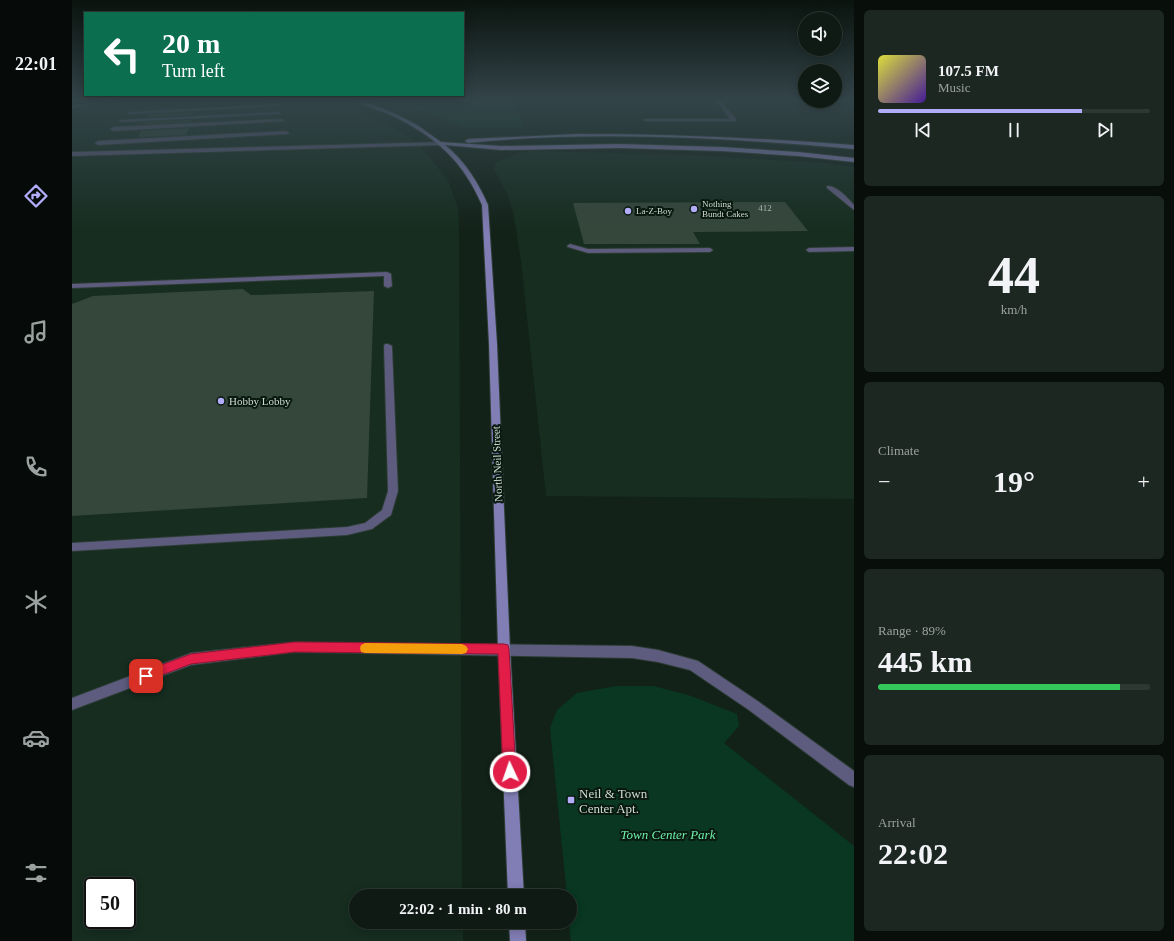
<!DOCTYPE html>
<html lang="en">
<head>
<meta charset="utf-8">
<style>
  :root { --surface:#0e1a13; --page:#1c2721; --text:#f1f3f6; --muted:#9ba1a0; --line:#2e3833; --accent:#b2adf9 }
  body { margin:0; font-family:Georgia,serif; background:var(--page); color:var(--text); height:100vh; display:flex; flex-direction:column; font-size:15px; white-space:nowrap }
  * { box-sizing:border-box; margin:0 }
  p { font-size:13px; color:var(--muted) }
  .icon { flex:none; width:22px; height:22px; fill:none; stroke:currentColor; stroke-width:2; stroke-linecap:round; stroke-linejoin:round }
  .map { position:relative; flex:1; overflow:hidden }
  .panel { display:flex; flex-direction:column; gap:10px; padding:10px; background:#080e0a; width:320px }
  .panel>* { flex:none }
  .top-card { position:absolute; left:12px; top:12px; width:380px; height:84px; border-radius:0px; box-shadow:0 2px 10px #0003,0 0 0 1px var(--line); background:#0b6e4f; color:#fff; overflow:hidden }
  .tools { position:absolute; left:726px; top:12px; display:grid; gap:8px }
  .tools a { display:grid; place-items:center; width:44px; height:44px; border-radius:50%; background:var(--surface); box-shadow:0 2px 10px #0003,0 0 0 1px var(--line); font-size:20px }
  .speed { position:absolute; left:12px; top:877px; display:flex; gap:8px; font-size:20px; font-weight:700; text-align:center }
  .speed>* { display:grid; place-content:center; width:52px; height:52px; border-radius:50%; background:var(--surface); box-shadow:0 2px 10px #0003,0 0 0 1px var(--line); line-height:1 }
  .speed .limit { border:2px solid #111; border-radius:6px; background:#fff; color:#111 }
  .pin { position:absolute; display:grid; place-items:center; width:34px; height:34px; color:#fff; margin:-17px; border-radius:8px; box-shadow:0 2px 6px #0006 }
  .me { position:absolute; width:44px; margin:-22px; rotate:357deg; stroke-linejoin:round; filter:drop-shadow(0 0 3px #0008) }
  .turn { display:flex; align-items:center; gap:14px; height:84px; padding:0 12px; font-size:18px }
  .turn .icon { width:52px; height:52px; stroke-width:2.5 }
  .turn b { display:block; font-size:28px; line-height:34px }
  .big { font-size:30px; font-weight:600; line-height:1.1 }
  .panel .widget { flex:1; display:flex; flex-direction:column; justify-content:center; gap:6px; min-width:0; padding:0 14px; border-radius:6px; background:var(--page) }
  .panel .dial { align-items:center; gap:0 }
  .dial b { font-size:52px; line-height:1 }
  .song { display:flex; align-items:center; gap:12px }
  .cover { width:48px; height:48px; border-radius:6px; background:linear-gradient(135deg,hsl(60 70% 55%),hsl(260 70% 35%)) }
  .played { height:4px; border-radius:2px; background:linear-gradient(90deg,var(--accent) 75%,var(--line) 75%) }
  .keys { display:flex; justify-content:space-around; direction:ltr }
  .heat { display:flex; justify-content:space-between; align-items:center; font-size:22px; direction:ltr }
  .charge { height:6px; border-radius:3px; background:linear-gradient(90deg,#34c759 89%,var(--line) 0) }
  .trip { position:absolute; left:277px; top:889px; width:228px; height:40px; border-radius:20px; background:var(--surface); box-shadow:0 2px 10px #0003,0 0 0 1px var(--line); font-weight:600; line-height:40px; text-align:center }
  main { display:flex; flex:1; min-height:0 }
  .dock { display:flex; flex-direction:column; width:72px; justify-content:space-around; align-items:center; background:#060a08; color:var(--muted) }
  .dock .icon { width:28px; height:28px }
  .dock .on { color:var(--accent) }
  .dock b { font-size:18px; color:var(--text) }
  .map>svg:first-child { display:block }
  .built { fill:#162d20; fill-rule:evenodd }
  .green { fill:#093721 }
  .building { fill:#35463b }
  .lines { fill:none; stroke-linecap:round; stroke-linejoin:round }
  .service-casing { stroke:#2c3c33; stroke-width:2 }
  .minor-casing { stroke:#2c3c33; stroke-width:2 }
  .secondary-casing { stroke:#2c3c33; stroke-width:2 }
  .service { fill:#5d5b7e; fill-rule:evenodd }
  .minor { fill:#5d5b7e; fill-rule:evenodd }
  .secondary { fill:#817db5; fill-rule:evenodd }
  .route { fill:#e11d48; stroke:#92132f }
  .slow { fill:#f59e0b }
  .poi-dot { fill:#b2adf9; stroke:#091910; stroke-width:1.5 }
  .labels { text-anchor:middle; stroke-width:4; stroke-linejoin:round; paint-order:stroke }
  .far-poi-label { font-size:9px; fill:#ced9d2; stroke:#091910; text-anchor:start }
  .number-label { font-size:9px; fill:#a8b4ac }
  .poi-label { font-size:11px; fill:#ced9d2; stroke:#091910; text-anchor:start }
  .street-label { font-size:11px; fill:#ced9d2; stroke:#091910 }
  .near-poi-label { font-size:13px; fill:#ced9d2; stroke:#091910; text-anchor:start }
  .near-park-label { font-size:13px; font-style:italic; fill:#6ff2ab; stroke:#091910 }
</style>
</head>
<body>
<main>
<nav class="dock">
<b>22:01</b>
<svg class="icon on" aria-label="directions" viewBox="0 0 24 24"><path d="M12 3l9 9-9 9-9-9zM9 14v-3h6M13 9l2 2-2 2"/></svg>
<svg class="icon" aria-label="music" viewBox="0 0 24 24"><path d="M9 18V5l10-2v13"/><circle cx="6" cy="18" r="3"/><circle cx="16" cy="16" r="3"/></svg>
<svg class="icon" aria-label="phone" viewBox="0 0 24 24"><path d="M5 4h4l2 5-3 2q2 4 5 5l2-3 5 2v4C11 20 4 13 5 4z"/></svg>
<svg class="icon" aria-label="climate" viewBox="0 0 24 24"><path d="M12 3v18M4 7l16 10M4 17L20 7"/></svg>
<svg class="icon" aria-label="car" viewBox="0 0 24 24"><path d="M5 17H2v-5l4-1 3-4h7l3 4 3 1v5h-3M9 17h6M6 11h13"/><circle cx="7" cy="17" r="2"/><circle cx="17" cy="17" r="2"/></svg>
<svg class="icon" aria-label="filters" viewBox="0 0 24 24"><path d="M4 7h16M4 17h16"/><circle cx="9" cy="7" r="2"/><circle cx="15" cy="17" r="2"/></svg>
</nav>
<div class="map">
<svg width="782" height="941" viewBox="0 0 782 941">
  <rect width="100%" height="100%" fill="#122219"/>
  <path class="built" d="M0,99H249L290,112L331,133L349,146L377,182L386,209L387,230L390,896H284V922H391V941H0ZM21,886H55V920H21Z
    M460,151L619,155L751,163L782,167V499L474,496L449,261L441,211L436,196L422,169L424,162L444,154Z"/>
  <path class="green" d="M317,99H443L451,128L393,127Z
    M544,686H582L619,696L665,714L667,726L652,743L782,846V941H499L497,922L498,896H495L478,728L485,710L505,693Z"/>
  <path class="building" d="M122,112L121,115L76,117L77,114Z
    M119,120V122L73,124V122Z
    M117,128L114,135L66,137L69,131Z
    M713,202L736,231L621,232L628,244H512L501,203Z
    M171,289L179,295L302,291L295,498L0,516V304L21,296Z"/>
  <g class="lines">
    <defs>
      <path id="service" d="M643,99H647L664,119V121H573L571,120L573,119H658Z
        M205,104L207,106L58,114L56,113L58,112Z
        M207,112L209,114L49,122L47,121L49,120Z
        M210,119L212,121L41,131L38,129L41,127Z
        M214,131L217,133L216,134L26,145L23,143L26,141Z
        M755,186C764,185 776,198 782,205V210L755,188Z
        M498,244L516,249L638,248L641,250L638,252L516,253L496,247L495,246Z
        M782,247V251L737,252L734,250L737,248Z
        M315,272L319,274L320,286L316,288L312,286V276L0,288V284Z
        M313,344H316L320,346L326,491L319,515L300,529L275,535L0,551V543L275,527L293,523L310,510L316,491L312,346Z
        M223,642L560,646L586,650L626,661L687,702L782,771V787L777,785L677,710L618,670L586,662L560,658L223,652L119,665L0,710V698L119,653Z"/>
      <path id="minor" d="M41,99H50L0,108V106Z
        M372,142L373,143L370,145L0,156V152Z"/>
      <path id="secondary" d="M282,99H288L326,115L345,125L369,142L429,146L547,144L649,147L726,152L782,158V162L726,156L649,151L547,148L429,150L373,145C393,161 406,182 416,205L425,344L438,649L452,896H436L426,649L417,344L410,205C391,161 364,137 321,116C310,111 290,106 282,99Z
        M505,134C598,134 690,138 782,145V149C655,138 523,130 396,143L393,141L396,139Z
        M437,922H453L454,941H438Z"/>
    </defs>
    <use href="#service" class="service-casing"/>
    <use href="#minor" class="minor-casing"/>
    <use href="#secondary" class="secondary-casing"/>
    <use href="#service" class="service"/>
    <use href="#minor" class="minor"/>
    <use href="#secondary" class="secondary"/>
  </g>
  <linearGradient id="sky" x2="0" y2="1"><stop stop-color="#0a130e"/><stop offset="0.43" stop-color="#334449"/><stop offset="1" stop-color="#334449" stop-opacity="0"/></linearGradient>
  <rect width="782" height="231" fill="url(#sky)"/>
  <path class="route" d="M223,642L432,644L436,645L437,649L444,772L442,777L438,779L433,777L431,772L426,654L223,652L119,664L74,681L70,680L68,676L70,672L119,654Z"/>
  <path class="slow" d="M293,643L390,644L394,646L396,649L394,653L390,654L293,653L289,652L288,648L289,645Z"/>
  <g class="poi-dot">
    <circle cx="622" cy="209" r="4"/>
    <circle cx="556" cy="211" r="4"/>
    <circle cx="149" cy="401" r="4"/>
    <rect x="495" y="796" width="8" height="8" rx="2"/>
  </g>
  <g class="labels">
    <g class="far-poi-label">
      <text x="630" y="207">Nothing<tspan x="630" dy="10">Bundt Cakes</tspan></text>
      <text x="564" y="214">La-Z-Boy</text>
    </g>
    <g class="number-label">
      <text x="693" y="211">412</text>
    </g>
    <g class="poi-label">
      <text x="157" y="405">Hobby Lobby</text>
    </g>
    <g class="street-label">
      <text transform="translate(425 464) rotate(-92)" y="4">North Neil Street</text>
    </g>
    <g class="near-poi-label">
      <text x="507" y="798">Neil &amp; Town<tspan x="507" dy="15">Center Apt.</tspan></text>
    </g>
    <g class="near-park-label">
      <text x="596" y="839">Town Center Park</text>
    </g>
  </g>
</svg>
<div class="tools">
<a><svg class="icon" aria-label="sound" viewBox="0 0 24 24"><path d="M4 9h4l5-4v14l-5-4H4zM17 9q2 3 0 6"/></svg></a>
<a><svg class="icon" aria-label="layers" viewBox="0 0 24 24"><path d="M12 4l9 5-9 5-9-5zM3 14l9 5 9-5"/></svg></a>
</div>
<div class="speed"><div class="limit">50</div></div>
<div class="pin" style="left:74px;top:676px;background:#d93025"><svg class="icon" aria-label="arrive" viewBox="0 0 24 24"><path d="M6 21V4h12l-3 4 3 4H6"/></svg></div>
<svg class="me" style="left:438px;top:772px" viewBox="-20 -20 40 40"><circle r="17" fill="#e11d48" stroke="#fff" stroke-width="3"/><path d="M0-11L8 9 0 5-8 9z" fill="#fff"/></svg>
<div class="trip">22:02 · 1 min · 80 m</div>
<div class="top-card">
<div class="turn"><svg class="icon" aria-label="left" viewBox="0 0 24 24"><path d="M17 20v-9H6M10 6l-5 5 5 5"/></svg><div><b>20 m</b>Turn left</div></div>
</div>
</div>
<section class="panel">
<div class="widget">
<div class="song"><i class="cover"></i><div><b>107.5 FM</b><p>Music</p></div></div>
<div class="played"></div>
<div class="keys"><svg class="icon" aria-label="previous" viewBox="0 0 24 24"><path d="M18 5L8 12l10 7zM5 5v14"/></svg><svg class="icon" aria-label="pause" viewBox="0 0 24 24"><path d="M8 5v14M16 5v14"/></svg><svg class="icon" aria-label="next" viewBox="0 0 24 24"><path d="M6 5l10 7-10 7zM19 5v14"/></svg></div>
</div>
<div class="widget dial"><b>44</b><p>km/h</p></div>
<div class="widget"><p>Climate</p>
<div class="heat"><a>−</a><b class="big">19°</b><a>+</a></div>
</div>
<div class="widget"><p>Range · 89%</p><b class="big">445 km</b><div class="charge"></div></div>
<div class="widget"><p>Arrival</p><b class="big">22:02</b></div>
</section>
</main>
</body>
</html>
